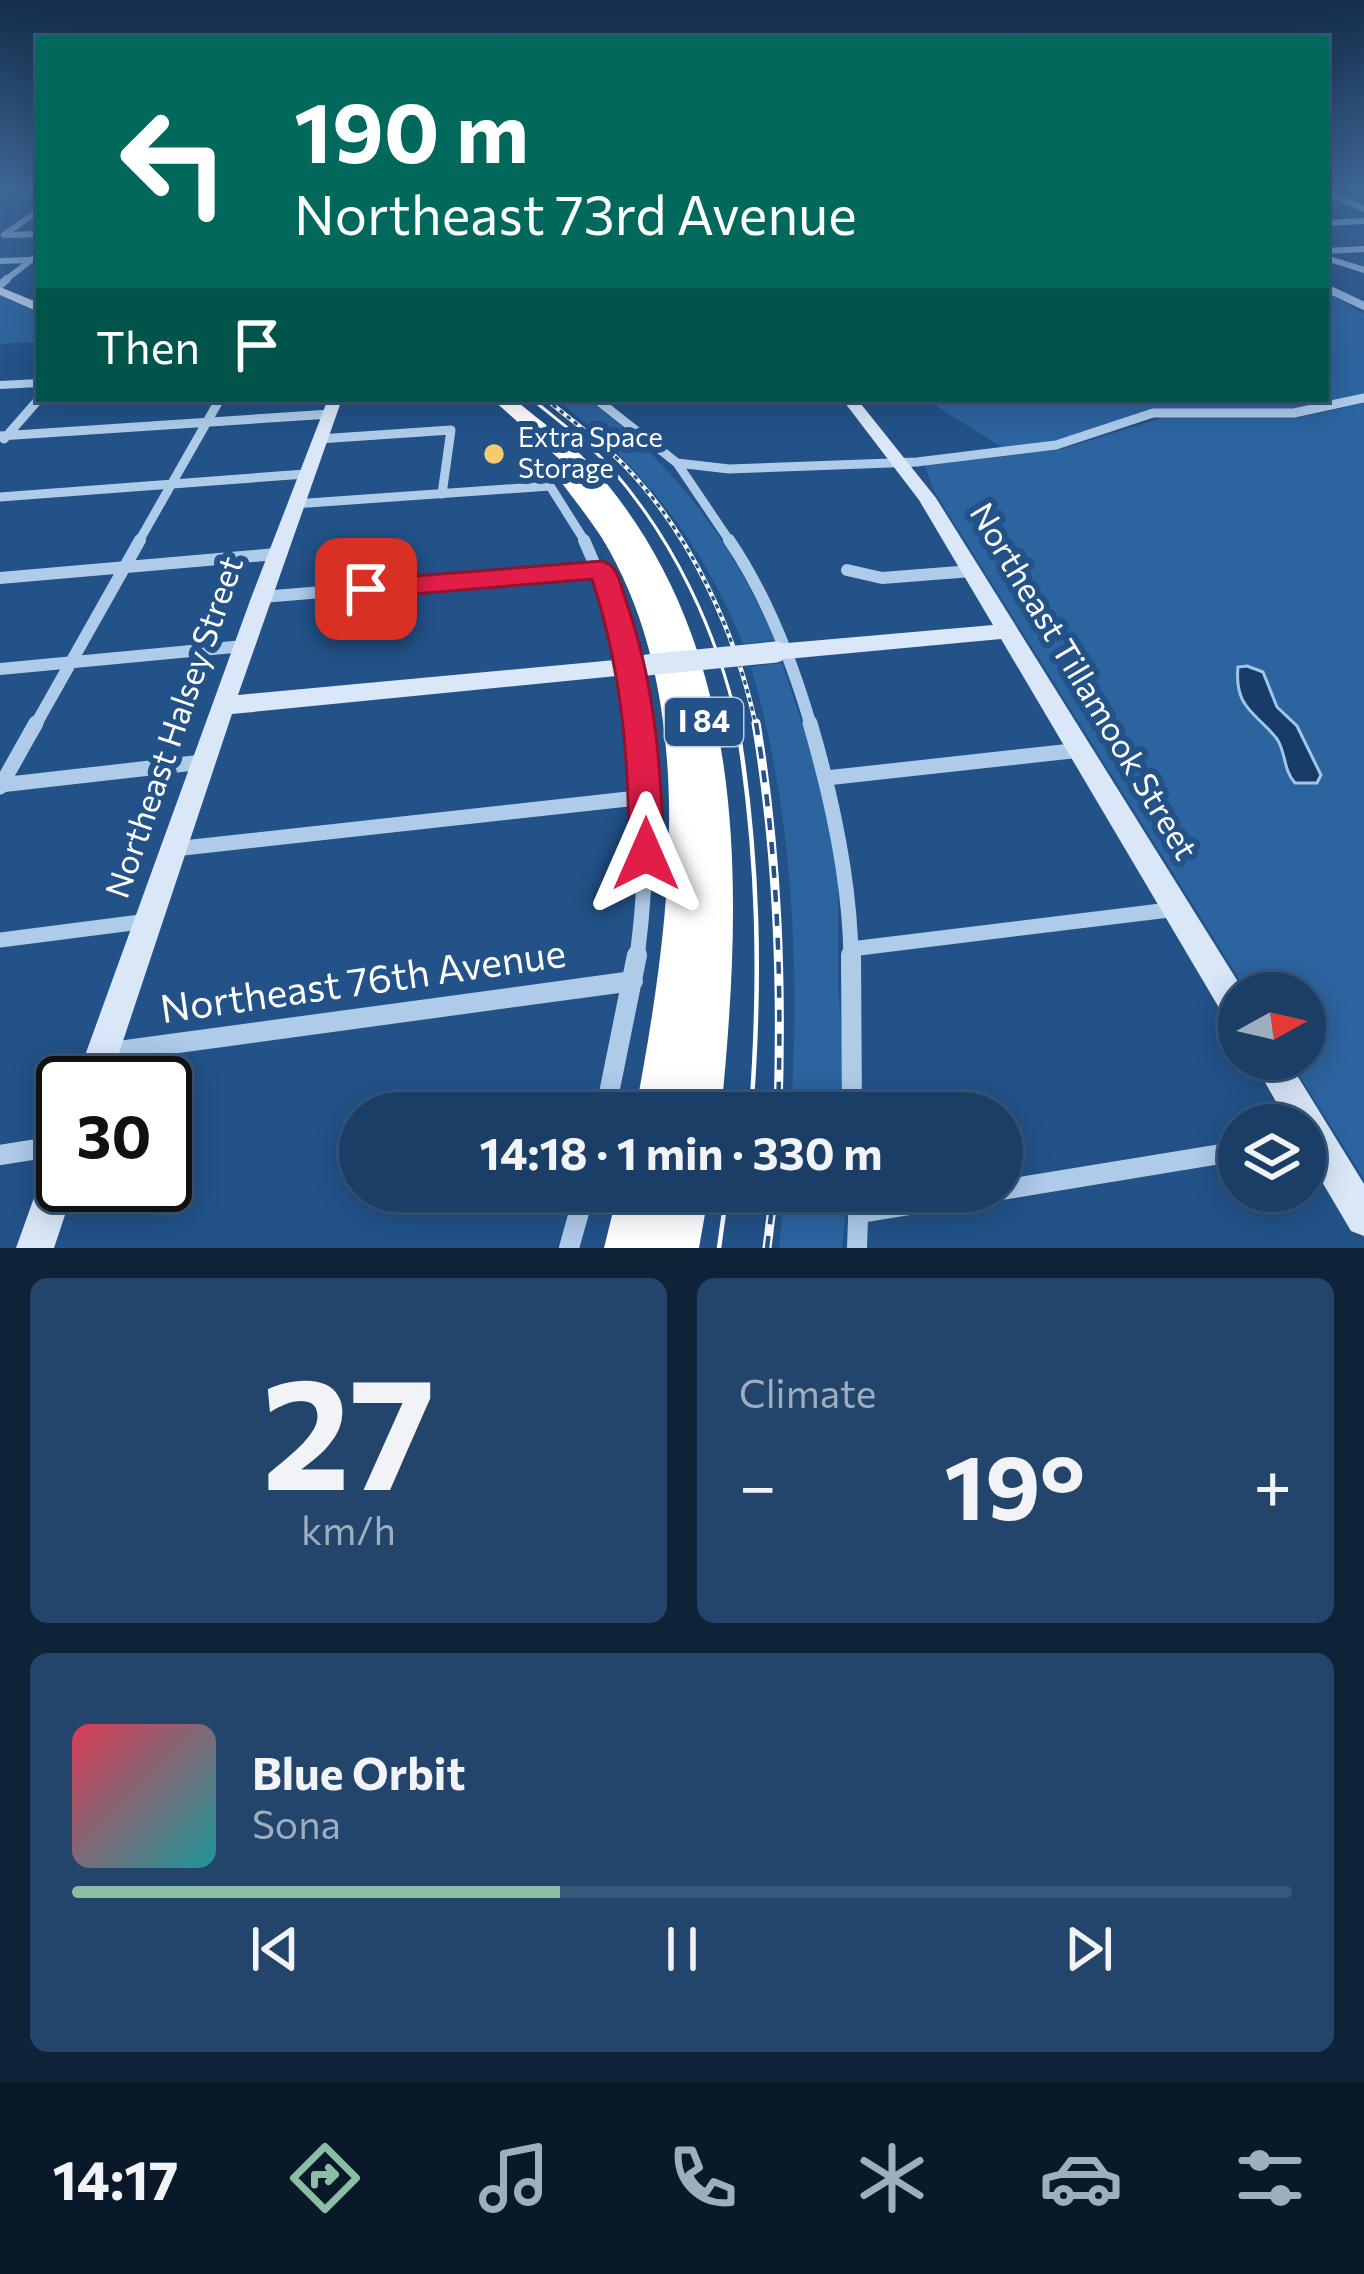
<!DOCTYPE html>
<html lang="en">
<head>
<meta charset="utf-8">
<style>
  :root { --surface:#1a3e66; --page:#23456c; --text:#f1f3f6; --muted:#9faebf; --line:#38577a; --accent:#8abfa5 }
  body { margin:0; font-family:Commissioner,sans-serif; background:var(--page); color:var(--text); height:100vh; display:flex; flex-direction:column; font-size:45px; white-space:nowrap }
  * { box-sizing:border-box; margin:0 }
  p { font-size:39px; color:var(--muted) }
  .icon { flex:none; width:66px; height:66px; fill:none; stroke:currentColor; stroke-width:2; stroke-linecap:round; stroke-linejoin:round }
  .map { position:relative; height:1248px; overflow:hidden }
  .panel { display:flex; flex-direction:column; gap:30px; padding:30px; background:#0e2238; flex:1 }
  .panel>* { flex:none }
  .hud { position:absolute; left:36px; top:36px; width:1293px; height:366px; border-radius:0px; box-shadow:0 6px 30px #0003,0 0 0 3px var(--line); background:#00695c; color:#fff; overflow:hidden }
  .needle { width:78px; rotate:82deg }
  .controls { position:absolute; left:1218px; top:972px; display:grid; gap:24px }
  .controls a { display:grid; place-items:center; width:108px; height:108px; border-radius:50%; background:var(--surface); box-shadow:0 6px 30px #0003,0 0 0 3px var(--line); font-size:60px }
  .speed { position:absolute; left:36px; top:1056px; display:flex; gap:24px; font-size:60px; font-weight:700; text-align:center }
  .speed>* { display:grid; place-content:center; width:156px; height:156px; border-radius:50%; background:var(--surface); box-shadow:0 6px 30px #0003,0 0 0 3px var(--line); line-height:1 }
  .speed .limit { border:6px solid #111; border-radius:18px; background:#fff; color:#111 }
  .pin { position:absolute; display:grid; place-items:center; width:102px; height:102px; color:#fff; margin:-51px; border-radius:24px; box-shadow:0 6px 18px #0006 }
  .me { position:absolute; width:132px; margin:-66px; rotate:0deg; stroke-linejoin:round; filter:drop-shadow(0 0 9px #0008) }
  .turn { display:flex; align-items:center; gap:42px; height:252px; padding:0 60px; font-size:54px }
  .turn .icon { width:156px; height:156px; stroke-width:2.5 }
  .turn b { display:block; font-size:84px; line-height:102px }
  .then { display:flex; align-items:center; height:114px; padding:0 60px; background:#0003; gap:24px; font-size:45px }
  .big { font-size:90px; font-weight:700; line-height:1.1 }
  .panel .card { flex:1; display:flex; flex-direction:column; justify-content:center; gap:18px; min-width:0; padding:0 42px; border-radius:18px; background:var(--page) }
  .panel .dial { align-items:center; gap:0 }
  .dial b { font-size:156px; line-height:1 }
  .song { display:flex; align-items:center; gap:36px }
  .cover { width:144px; height:144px; border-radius:18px; background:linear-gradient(135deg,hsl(350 70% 55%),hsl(180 70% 35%)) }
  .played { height:12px; border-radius:6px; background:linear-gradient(90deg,var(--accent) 40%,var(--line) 40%) }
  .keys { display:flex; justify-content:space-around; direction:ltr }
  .heat { display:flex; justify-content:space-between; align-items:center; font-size:66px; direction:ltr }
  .panel .tiles { flex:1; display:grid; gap:30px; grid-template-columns:1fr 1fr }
  .card:last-child { grid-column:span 2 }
  .trip { position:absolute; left:339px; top:1092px; width:684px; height:120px; border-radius:60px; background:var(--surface); box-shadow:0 6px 30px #0003,0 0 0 3px var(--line); font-weight:700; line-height:120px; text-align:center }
  .tab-bar { display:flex; height:192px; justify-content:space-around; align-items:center; background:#0a1929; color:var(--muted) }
  .tab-bar .icon { width:84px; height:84px }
  .tab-bar .on { color:var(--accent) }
  .tab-bar b { font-size:54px; color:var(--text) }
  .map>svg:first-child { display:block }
  .green { fill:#2c64a0 }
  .water { fill:#183c68; stroke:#a2c6eb; stroke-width:3 }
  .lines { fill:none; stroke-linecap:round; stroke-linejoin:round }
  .street-far5 { stroke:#aecbea; stroke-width:6 }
  .street-far4 { stroke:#aecbea; stroke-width:8 }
  .street-far3 { stroke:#aecbea; stroke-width:9 }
  .street-far2 { stroke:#aecbea; stroke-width:12 }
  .street-far1 { stroke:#aecbea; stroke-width:15 }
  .street { stroke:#aecbea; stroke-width:20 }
  .secondary { fill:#d9e7f8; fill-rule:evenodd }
  .highway { fill:#fff; fill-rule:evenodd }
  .tram-far1 { stroke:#fff; stroke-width:3 }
  .tram { stroke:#fff; stroke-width:4.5 }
  .rail-far1-casing { stroke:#fff; stroke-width:4.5 }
  .rail-casing { stroke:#fff; stroke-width:9 }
  .rail-far1 { stroke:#225288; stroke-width:3; stroke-dasharray:4.5; stroke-linecap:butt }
  .rail { stroke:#225288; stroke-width:4.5; stroke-dasharray:12; stroke-linecap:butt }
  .secondary-bridge { stroke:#d9e7f8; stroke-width:21 }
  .route { fill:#e11d48; stroke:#92132f; stroke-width:3 }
  .poi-dot { fill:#f6cb70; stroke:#225288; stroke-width:4.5 }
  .labels { text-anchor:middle; stroke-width:12; stroke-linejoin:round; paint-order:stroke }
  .far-poi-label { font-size:27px; fill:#fff; stroke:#225288; text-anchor:start }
  .shield { fill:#225288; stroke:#bdcbdb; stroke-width:3 }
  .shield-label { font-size:30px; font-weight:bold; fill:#fff }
  .street-label { font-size:33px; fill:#fff; stroke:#225288 }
  .near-street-label { font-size:39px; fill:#fff; stroke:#225288 }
</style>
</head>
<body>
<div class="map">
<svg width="1364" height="1248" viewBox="0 0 1364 1248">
  <rect width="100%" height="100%" fill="#225288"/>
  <path class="green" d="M1326,292L1364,314V394L1292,409H1151L1060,441L1005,449L939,408L932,399H1326Z
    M0,294L39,312V342L0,344Z
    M556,399H587C674,462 732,543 775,640L743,644C702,542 643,467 556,399Z
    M1364,403V1179L1289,1059H1305V993H1248L933,489L925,466L1062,449L1165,417H1300Z
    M782,663L820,778L838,882V984L847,1113H791C800,962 793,812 751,667Z
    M785,1191H848L842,1248H779Z"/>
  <path class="water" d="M1247,666L1263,672L1277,707L1297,726L1321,775L1317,783H1295C1283,770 1286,752 1277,739C1257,713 1234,709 1238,667Z"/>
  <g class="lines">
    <path class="street-far5" d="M1326,192L1364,209
      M1326,223L1364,221
      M4,235L39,210
      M7,235L39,234
      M1326,251L1364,249
      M1326,258L1364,270
      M0,261L29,260
      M3,282L39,254"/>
    <path class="street-far4" d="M0,285L7,279
      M1326,288L1364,306
      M0,385L39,383"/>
    <path class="street-far3" d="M596,399L677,463L731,543
      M0,436L330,414
      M4,439L39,399
      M319,439L451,430L442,494
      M677,463L729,469L917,462L1056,445L1153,413H1294L1364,398
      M0,497L305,474
      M294,504L550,486L586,543
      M138,543L220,399"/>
    <path class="street-far2" d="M584,540L623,630L642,726
      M729,540C767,596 792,661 811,726
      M847,570L882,578L972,571
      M0,578L276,554
      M262,597L602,569
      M0,669L244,646
      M35,726L140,540"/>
    <path class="street-far1" d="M810,723C832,798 850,879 851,958
      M826,778L1081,750
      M0,785L203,762
      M0,787L36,723
      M174,849L646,797
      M0,940L148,921
      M851,949L1177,909
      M637,958C647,879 649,802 642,723"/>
    <path class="street" d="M851,955L852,1113
      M104,1053L633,981
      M605,1113L637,955
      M0,1155L63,1145
      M1002,1190L1239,1151
      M861,1213L995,1191
      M569,1248L585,1191
      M857,1248L859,1191"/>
    <path class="secondary" d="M0,287L39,303V312L0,295Z
      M328,399H342L238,695L647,657L655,659L658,665L655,671L647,673L232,714L109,1083H75L251,598Z
      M842,399H857L936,498L1245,993H1239V1028L1228,1023L1001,639L776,660L768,658L765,652L768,646L776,644L993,625L919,500Z
      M1252,1059H1287L1364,1184V1236L1351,1231L1305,1153V1125H1289Z
      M63,1148V1185H75L54,1248H16L50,1153Z"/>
    <path class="highway" d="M492,399H514C539,420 568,440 590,464C752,644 743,888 721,1113H635C669,933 703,704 602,538C587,515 569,493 553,471L566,465Z
      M618,1191H709L699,1248H604Z"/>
    <path class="tram-far1" d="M532,399C558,421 588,442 610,467C674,540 717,631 738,726"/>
    <path class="tram" d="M737,723C759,855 761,980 751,1113
      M719,1248L727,1191"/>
    <defs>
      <path id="rail-far1" d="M546,399C572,421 600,441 624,465C691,534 736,633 756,726"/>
      <path id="rail" d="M756,723C778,854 782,981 778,1113
        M767,1248L774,1191"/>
    </defs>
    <use href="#rail-far1" class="rail-far1-casing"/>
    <use href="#rail" class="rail-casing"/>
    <use href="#rail-far1" class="rail-far1"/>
    <use href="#rail" class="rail"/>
    <path class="secondary-bridge" d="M647,665L776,652"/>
  </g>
  <linearGradient id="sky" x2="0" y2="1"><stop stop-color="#132d4b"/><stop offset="0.52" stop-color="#3e6696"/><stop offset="1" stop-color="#3e6696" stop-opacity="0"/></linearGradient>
  <rect width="1364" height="364" fill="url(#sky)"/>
  <path class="route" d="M602,561C618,565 620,583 625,598C655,682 661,766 664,854L659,866L646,870L634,866L629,854C629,758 622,671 592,579L366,598L353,589L366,580Z"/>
  <circle class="poi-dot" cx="494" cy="454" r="12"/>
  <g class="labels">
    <g class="far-poi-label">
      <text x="518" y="447">Extra Space<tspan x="518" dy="31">Storage</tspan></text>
    </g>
    <rect class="shield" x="665" y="698" width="78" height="48" rx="9"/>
    <g class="shield-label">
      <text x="704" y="732">I 84</text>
    </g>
    <g class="street-label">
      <text transform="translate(1084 681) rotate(59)" y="12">Northeast Tillamook Street</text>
      <text transform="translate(174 727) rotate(-71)" y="12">Northeast Halsey Street</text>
    </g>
    <g class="near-street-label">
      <text transform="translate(363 981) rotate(-8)" y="14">Northeast 76th Avenue</text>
    </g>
  </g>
</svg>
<div class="controls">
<a><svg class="needle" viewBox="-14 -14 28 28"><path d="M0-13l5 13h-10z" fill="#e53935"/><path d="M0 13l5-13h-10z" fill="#9faebf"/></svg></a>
<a><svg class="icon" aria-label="layers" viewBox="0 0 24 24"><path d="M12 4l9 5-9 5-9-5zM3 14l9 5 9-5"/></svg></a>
</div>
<div class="speed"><div class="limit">30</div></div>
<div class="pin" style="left:366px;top:589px;background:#d93025"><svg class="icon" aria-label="arrive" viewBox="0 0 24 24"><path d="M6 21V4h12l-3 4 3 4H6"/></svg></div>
<svg class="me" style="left:646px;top:854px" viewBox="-20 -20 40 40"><path d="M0-17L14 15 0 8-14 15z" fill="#e11d48" stroke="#fff" stroke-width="4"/></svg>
<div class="trip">14:18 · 1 min · 330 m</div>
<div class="hud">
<div class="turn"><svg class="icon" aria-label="left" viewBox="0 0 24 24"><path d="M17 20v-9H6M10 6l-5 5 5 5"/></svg><div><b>190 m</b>Northeast 73rd Avenue</div></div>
<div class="then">Then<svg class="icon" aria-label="arrive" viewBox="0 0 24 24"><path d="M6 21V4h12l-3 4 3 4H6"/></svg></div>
</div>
</div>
<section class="panel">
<div class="tiles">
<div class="card dial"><b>27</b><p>km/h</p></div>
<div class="card"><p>Climate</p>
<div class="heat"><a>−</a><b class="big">19°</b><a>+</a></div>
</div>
<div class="card">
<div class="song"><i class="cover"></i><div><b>Blue Orbit</b><p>Sona</p></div></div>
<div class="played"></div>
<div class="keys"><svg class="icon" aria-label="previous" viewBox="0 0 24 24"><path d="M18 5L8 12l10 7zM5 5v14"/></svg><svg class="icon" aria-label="pause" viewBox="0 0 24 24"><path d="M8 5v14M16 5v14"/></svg><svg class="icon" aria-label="next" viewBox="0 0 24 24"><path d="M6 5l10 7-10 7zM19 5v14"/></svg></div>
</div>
</div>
</section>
<nav class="tab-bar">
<b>14:17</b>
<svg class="icon on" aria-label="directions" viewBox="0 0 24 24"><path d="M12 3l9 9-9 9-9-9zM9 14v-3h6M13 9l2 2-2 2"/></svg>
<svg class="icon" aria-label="music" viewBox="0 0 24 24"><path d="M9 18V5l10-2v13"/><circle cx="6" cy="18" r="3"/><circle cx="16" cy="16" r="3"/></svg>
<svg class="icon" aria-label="phone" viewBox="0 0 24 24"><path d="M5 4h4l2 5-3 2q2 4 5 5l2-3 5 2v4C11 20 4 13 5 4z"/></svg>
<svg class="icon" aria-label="climate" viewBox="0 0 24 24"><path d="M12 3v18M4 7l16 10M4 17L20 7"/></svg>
<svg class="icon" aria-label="car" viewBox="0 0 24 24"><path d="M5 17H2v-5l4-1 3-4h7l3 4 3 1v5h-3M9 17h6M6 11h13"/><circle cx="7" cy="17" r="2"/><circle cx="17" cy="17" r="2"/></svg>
<svg class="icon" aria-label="filters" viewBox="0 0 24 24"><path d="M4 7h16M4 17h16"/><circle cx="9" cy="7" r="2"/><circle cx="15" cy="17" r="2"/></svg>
</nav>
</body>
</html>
